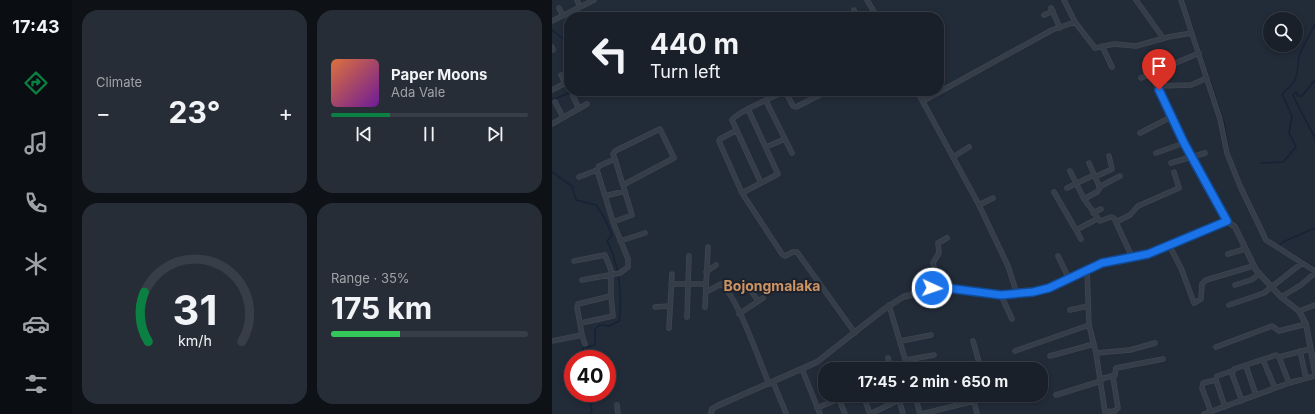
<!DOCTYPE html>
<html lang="en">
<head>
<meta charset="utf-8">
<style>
  :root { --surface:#1a202a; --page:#272d36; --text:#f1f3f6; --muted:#9fa3a8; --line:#383e47; --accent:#0b8043 }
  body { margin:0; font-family:Inter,sans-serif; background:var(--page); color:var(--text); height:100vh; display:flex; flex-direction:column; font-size:15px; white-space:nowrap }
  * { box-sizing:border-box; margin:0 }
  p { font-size:13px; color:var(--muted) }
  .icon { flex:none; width:22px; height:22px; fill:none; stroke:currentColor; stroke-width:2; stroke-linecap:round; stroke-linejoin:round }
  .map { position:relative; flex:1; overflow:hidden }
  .details { display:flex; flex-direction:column; gap:10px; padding:10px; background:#0e1217; width:480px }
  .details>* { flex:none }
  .hud { position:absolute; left:12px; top:12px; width:380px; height:84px; border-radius:16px; box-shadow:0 2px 6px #0003,0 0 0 1px var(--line); background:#1a202a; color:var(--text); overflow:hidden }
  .fabs { position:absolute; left:711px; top:12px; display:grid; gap:8px }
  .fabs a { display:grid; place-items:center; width:40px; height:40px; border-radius:50%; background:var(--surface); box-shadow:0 2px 6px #0003,0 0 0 1px var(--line); font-size:20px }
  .speed { position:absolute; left:12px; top:350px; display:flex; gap:8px; font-size:20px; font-weight:700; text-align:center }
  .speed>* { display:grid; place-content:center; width:52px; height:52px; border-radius:50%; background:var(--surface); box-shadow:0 2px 6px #0003,0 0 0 1px var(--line); line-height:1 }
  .speed .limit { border:6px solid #d22; background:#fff; color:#111 }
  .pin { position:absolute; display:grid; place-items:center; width:34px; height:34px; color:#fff; margin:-41px -17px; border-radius:50% 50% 50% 0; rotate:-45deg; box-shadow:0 0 4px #0007 }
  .pin .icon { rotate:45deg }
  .me { position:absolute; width:44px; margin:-22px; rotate:93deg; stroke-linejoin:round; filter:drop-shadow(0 0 3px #0008) }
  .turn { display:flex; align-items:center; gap:14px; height:84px; padding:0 20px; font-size:18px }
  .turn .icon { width:52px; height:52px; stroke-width:2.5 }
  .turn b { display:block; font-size:28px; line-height:34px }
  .big { font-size:30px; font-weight:700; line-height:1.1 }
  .details .card { flex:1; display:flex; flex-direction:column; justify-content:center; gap:6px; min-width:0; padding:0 14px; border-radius:16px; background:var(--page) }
  .details .dial { align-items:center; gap:0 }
  .dial svg { height:104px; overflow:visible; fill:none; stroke:var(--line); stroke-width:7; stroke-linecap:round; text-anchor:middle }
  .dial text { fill:var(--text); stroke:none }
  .song { display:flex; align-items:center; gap:12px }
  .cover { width:48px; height:48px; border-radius:6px; background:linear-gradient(135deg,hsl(20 70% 55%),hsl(280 70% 35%)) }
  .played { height:4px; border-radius:2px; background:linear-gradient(90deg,var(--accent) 30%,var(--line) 30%) }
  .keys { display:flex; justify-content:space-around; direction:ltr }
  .heat { display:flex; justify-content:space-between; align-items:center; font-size:22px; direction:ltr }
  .charge { height:6px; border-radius:3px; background:linear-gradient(90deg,#34c759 35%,var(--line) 0) }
  .details .tiles { flex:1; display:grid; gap:10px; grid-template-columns:repeat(2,1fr) }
  .trip { position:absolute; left:266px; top:362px; width:230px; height:40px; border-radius:16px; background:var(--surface); box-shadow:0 2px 6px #0003,0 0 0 1px var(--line); font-weight:700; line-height:40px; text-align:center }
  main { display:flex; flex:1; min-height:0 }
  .menu { display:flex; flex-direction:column; width:72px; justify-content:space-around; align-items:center; background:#0a0d11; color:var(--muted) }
  .menu .icon { width:28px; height:28px }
  .menu .active { color:var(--accent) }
  .menu b { font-size:18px; color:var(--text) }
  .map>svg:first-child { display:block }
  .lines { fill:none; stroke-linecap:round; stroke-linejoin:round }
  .stream { stroke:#162235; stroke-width:1.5 }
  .minor-casing { stroke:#3f4652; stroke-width:5.5 }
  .tertiary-casing { stroke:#3f4652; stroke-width:6 }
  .minor { stroke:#353d48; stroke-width:4 }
  .tertiary { stroke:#353d48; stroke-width:4.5 }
  .route-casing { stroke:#114b97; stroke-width:10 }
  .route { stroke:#1a73e8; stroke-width:7 }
  .labels { text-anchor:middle; stroke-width:4; stroke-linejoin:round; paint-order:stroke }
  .quarter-label { font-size:14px; font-weight:bold; fill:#ce9362; stroke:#1b222d }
</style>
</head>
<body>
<main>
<nav class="menu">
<b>17:43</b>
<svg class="icon active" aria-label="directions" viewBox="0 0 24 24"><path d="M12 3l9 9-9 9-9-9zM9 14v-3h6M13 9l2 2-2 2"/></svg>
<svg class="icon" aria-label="music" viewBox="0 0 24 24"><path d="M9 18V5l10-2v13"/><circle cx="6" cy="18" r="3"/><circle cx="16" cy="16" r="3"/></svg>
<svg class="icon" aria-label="phone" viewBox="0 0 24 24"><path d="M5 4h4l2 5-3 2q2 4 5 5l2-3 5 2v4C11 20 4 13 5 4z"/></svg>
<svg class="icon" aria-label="climate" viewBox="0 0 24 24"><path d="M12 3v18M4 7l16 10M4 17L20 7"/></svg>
<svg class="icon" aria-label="car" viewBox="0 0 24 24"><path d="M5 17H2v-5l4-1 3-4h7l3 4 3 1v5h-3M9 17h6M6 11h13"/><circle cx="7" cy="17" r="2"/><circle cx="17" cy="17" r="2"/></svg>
<svg class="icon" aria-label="filters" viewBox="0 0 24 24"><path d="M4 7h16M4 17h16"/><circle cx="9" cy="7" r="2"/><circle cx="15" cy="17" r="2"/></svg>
</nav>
<section class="details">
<div class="tiles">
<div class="card"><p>Climate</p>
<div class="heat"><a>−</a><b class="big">23°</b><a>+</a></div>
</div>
<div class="card">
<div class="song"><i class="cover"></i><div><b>Paper Moons</b><p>Ada Vale</p></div></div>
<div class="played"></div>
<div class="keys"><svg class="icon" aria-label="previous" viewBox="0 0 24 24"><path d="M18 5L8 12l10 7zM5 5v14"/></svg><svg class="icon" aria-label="pause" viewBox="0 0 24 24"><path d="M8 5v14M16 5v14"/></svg><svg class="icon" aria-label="next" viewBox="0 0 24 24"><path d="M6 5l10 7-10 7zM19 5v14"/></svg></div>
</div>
<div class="card dial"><svg viewBox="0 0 100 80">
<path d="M14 69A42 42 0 1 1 86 69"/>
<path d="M14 69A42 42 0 0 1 11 31" stroke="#0b8043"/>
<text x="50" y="56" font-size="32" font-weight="700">31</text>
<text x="50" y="72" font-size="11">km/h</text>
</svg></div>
<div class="card"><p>Range · 35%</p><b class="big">175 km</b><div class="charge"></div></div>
</div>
</section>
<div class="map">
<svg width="763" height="414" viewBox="0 0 763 414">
  <rect width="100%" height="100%" fill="#222b38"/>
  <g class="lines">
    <path class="stream" d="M638,20L672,123L677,152L682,166
      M0,30L10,38L17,46
      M763,80L750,96H746L744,92L741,95C742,98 761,135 763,137
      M0,100L21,91L38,95L40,91
      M709,163L731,162L744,147L737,133L740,116L730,94L742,82L745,74L747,55L763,24
      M0,172L20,186L24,200L44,205L52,217L60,235L55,241C67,264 71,296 67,321L57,326L48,325L43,329V345L31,348V359
      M713,235L719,241
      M727,246L731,242L763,228
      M736,251L763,268
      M35,393L40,410L38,414"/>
    <defs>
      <path id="minor" d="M25,0L28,7
        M315,0L325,17
        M584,0L611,38
        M629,0L668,119L675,153L688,186L714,240L763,271
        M7,8L11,16
        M499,8L508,28
        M302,10L305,17
        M492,15L501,11
        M0,21L42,0
        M523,22L543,48L562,44L584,46L616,37L640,33
        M550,46L560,67
        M0,47L1,50H0
        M599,74L632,143L675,221
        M9,75L13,83
        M589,78L647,53
        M605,86L639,85L655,78
        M0,90L17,81
        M365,91L427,205L456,266L465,294
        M21,96L27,109
        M214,101L240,153
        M371,101L500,30L523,22L512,0
        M3,102L11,117
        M196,109L226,174L209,183L180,120C185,112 222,97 233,91L241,106L244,107L276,91
        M0,124L35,104
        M185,130L168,139L167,141L170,148L190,193L209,183
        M588,133L619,117
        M214,147L233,139
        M604,153L632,143
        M401,157L417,147
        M537,163L548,188L545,192L532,199L548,221L559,217L562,218L580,257
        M619,163L653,153
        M518,171L532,199
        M27,177L45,170
        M543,177L560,169L557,156
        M547,187L568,176
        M515,188L542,175
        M502,192L524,230L545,219
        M190,193L230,254L233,256L241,252H245L303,333
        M53,196L45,170L47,166L63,159L61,154L63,151L108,129L122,158L71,185
        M427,205L441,198
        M541,213L549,209
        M61,222L80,215L63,159
        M564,222L578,215L586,206L627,188L622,172
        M524,230L529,239
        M68,241L93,233
        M617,245L629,268L642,303L649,299L650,284L654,280L701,266
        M676,254L693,249
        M506,256L517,279
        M535,269L537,325L544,353L553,412L562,411
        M154,272L164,265
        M30,280L68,273L76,267V259L61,222L53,196L73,191
        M119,284H154
        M683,285L699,280L708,274
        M387,287L381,263L387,253L386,243L395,238
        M154,292L169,284C185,295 208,363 217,384
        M200,292L206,301
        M449,295L460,319
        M729,297L749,285L763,273
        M337,305L356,369
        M677,305L712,293L750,263
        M103,307L118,306
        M153,307L156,247
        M518,310L536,306
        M747,311L763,305
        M187,314L211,298
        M135,317L137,256
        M29,323L61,316L59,296
        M117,328L120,274
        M30,335L33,344
        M0,341L30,335L25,307L26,304L59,296V270L53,255L22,261
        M349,341L379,335
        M421,341L429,369
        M664,347L720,326L727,331L754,324
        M463,351L537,325
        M748,351L754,378
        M544,353L578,350L603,343
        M498,356L542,344
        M727,357L737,383
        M336,358L339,369
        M354,360L382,355
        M711,360L723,388
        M694,366L704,395
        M250,369L268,414
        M561,377L566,408L562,411V414
        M549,379L563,375L564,368L611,359
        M664,380L665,376L680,371
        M221,382L234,413
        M311,395L318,414
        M346,395L351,414
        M363,395L368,414
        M425,395L422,401L425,414
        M504,395L549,381
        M287,399L293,414
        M690,401L680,374L682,369L724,355L727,357L758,349
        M65,405L66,414
        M265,408L296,395
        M659,412L650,388L651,383L664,380L673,407
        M318,414L347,400
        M370,414L422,401
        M652,414L737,383L763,376"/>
      <path id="tertiary" d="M159,414L160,409L165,406L265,362L331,310L351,297L387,287L449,295L481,292L497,288L550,263L596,253L675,221L683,227L704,270L729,297L747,311L754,324L763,372"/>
    </defs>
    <use href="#minor" class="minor-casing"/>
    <use href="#tertiary" class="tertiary-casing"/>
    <use href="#minor" class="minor"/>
    <use href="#tertiary" class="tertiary"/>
  </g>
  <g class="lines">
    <defs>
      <path id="route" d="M380,288L387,287L449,295L481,292L497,288L550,263L596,254L675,221L632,143L607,90"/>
    </defs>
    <use href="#route" class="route-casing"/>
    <use href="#route" class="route"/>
  </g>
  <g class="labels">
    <g class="quarter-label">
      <text x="220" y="291">Bojongmalaka</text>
    </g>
  </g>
</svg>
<div class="fabs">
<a><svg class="icon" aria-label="search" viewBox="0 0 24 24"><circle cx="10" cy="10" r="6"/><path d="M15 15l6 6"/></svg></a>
</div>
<div class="speed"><div class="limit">40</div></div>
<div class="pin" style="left:607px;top:90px;background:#d93025"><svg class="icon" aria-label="arrive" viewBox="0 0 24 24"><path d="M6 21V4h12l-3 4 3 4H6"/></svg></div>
<svg class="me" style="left:380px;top:288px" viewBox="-20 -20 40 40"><circle r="17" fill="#1a73e8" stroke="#fff" stroke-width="3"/><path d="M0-11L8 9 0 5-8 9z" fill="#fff"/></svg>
<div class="trip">17:45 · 2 min · 650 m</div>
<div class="hud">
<div class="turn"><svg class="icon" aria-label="left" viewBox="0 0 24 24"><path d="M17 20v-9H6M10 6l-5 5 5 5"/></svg><div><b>440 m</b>Turn left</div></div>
</div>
</div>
</main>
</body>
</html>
